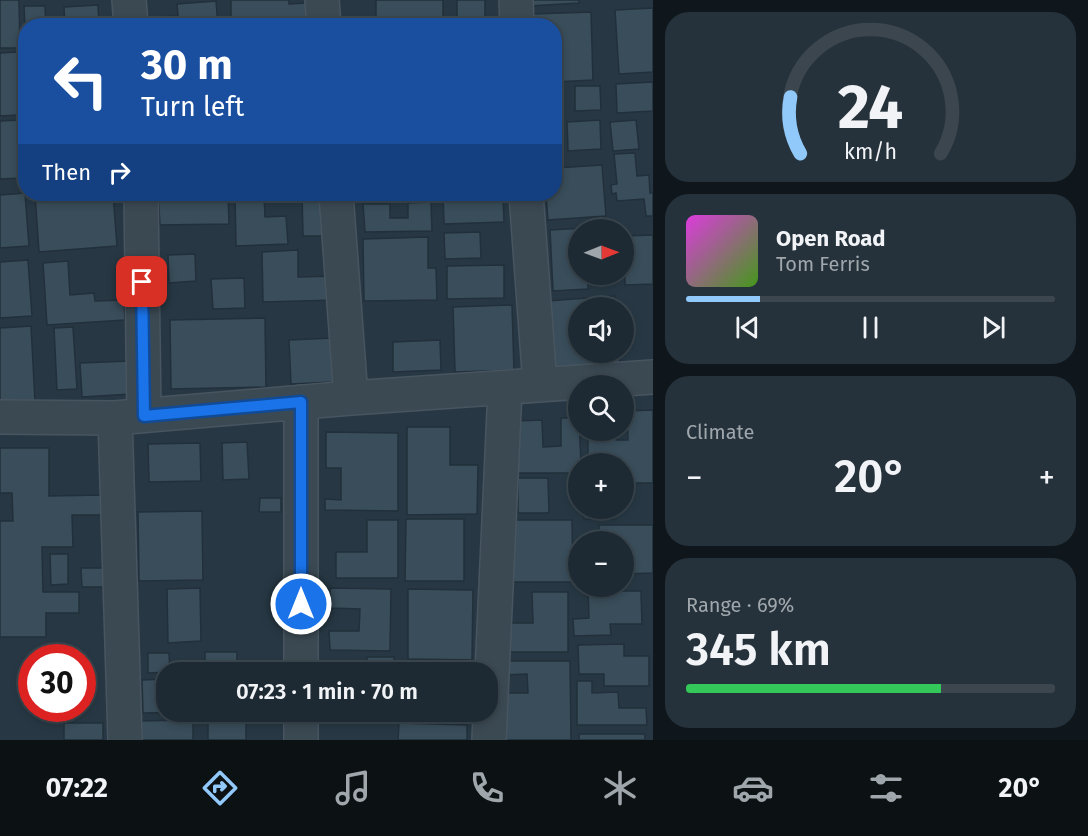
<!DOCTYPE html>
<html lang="en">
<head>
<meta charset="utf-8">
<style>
  :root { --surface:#1d2a33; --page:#25323b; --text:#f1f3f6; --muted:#a0a7ac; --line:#3b464e; --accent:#91cafa }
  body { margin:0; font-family:"Fira Sans",sans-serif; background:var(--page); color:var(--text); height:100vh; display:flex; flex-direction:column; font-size:22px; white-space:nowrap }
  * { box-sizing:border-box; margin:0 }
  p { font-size:20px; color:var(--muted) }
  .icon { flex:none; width:33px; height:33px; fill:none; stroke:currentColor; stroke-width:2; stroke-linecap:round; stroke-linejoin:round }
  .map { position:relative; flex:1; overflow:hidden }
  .details { display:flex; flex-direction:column; gap:12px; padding:12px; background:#10171c; width:435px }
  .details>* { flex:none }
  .top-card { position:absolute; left:18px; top:18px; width:544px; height:183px; border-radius:24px; box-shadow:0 3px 9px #0003,0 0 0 2px var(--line); background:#1a4fa0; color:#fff; overflow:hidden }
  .needle { width:39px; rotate:89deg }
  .tools { position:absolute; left:568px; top:219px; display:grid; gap:12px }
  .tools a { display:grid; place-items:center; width:66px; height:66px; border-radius:50%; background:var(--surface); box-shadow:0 3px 9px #0003,0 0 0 2px var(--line); font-size:30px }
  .speed { position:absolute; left:18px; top:644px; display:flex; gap:12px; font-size:30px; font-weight:700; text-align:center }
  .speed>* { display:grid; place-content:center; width:78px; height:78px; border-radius:50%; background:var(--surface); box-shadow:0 3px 9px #0003,0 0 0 2px var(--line); line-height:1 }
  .speed .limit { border:9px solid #d22; background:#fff; color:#111 }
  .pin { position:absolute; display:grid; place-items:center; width:51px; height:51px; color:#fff; margin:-26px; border-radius:12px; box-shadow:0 3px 9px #0006 }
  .me { position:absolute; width:66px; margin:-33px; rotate:0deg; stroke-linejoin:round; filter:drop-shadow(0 0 4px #0008) }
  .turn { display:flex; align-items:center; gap:21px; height:126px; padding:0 24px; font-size:27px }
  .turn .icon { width:78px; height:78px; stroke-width:2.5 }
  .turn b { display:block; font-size:42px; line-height:51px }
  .then { display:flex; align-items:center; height:57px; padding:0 24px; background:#0003; gap:12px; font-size:22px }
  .big { font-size:45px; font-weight:600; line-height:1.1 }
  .details .card { flex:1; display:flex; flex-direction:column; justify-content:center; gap:9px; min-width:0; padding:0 21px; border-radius:24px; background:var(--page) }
  .details .dial { align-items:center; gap:0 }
  .dial svg { height:156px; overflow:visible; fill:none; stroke:var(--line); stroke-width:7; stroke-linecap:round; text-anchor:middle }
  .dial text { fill:var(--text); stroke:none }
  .song { display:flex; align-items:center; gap:18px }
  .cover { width:72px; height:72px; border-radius:9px; background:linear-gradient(135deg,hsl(300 70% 55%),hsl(100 70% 35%)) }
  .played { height:6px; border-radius:3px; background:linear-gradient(90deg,var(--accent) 20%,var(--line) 20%) }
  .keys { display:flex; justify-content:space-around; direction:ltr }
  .heat { display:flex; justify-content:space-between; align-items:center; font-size:33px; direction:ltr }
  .charge { height:9px; border-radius:4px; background:linear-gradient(90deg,#34c759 69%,var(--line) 0) }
  .trip { position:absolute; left:156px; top:662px; width:342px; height:60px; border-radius:24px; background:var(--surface); box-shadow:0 3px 9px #0003,0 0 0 2px var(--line); font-weight:600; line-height:60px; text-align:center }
  .tab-bar { display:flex; height:96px; justify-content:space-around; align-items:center; background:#0c1114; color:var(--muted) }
  .tab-bar .icon { width:42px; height:42px }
  .tab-bar .selected { color:var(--accent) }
  .tab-bar b { font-size:27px; color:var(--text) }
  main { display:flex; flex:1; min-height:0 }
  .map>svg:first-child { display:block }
  .building { fill:#394d5a; stroke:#22303b; stroke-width:1.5 }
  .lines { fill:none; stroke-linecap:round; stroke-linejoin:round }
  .street-casing { stroke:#485560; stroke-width:36 }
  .street { stroke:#3b4953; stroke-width:33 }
  .route-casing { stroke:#114b97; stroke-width:15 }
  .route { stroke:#1a73e8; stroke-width:10 }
</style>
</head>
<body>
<main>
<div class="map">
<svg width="653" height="740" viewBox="0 0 653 740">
  <rect width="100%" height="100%" fill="#273844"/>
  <path class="building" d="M0,0H19L20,48H0Z
    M231,0H289V4L307,3L308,26H231Z
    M376,0H443V25L376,26Z
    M457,0H485V19H457Z
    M529,0H579V3L529,6Z
    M216,1L218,26H148L159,24L158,17L178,16L177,4Z
    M98,5L99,26H65L64,7Z
    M24,6H45L46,26H26V48Z
    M653,8V72L619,74L615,10Z
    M591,12L593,80L555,82V26H532V14Z
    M17,52L20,115L0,116V53Z
    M653,82V111L617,113L616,84Z
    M575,86H600L601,110L575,111Z
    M20,120L22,178L0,179V121Z
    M600,120L601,149L568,151L567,122Z
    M636,120L639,149L613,151L610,122Z
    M635,153L637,176L649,175L650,193H653V216H646L644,199L617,201L616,193L612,194L611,185L617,184L614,154Z
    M602,165L606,216L548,220L546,194H555V168Z
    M25,193L29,246L0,248V195Z
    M35,194H113L117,246L39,252Z
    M158,194H228L229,224L160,225Z
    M235,194H264L265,217L286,216L288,244L236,246Z
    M302,194H320L322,236H303Z
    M401,194H424V199H401Z
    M443,194H503L504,222L444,224Z
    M431,202L432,231L365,232L363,204H390V218H408V203Z
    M585,228V230H579V274H588V289L553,291L550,230Z
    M480,232L481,258L445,259L444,233Z
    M653,235V284L625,285L624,236Z
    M428,237V268H436L437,300L364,301L363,239Z
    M298,250V277L335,276L336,300L263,302L262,252Z
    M195,254L196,281L169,283L168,255Z
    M28,260L32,316L0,318V262Z
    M68,261L70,295L94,293L95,301L124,300L125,320L47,325L43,263Z
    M504,265V298L447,299V266Z
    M244,278L245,308L213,309L211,279Z
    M615,296L616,308H579V352H619L620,365L551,369L547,301Z
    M512,305L514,370L455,372L453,307Z
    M265,318L266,387L171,389L170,320Z
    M31,326L35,401L0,403V328Z
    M73,327L77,389L57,390L54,328Z
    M333,338L335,382L291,384L289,340Z
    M440,340L441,370L393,372V342Z
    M129,361L132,394L82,397L80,363Z
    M653,410V483H624V464H588V430H615L616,440H628L627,411Z
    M561,418H579L581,464H579V473H516L515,421L542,420L543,447L561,446Z
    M407,427H450V465H478L477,514L407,515Z
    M326,432L398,433V511L325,510V499L341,500V468H326Z
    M247,442L249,479L223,480L222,443Z
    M200,443L201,481L149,482L148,444Z
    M0,448H49V496L102,495V515H72L73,547H42L43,592H79V613H46V637H0V521H13L12,493H0Z
    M518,478H548L549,513H518Z
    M260,498H281V512H259Z
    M584,508H614V519H584Z
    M202,511L203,580L139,581L138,512Z
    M406,519H464V581H405Z
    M367,520H398V578H336V552H367Z
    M508,520H572L573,582H509Z
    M599,525H653V573L624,574V542H599Z
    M50,554H68V584L51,585Z
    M81,568H104V587H82Z
    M200,588L201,641L168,643L167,589Z
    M330,588L391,589L390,651L330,650L329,631H359L360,609L330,608Z
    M408,589L473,590L472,660L408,659Z
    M588,591H641L642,624H610L611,635L574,636L573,619L589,618Z
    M532,592H568V652H504V623H533Z
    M624,644V656H649V686H604V674H579L578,645Z
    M205,652H237V672H205Z
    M148,653H169L170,672L148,673Z
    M367,657H394V672H367Z
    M505,661H570L571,740H505L504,693H528L527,674L505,675Z
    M166,679V711L197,712L143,713L142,680Z
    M577,681H592V693L618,692L619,708H646L647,725H577Z
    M205,711H273V718L205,717Z
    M325,711H393V722H325Z
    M193,720V740H138V721Z
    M208,722H246V740H208Z
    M64,723H103V740H64Z
    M399,723L467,725V740H398Z
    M579,734H645V740H579Z"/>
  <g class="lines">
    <defs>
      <path id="street" d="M129,0L131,26
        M322,0L324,26
        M516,0L517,26
        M141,194L144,415
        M336,194L351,398
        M526,194L540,385
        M301,402V672
        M0,417L115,418L351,398L653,377
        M115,418L125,740
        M301,711V740
        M489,740L505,389"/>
    </defs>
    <use href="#street" class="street-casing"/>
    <use href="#street" class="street"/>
  </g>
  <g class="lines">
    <defs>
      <path id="route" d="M142,282L144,416L301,402V604"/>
    </defs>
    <use href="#route" class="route-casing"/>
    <use href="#route" class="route"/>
  </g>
</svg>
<div class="tools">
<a><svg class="needle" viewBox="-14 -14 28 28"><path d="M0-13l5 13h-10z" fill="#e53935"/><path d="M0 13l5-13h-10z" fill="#a0a7ac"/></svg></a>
<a><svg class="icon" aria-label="sound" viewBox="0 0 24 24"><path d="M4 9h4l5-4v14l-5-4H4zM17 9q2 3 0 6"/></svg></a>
<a><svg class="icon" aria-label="search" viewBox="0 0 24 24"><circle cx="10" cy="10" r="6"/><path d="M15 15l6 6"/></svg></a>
<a>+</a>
<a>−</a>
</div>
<div class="speed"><div class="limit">30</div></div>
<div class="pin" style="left:142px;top:282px;background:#d93025"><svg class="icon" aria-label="arrive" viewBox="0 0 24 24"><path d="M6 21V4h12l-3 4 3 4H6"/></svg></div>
<svg class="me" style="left:301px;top:604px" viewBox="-20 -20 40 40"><circle r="17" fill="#1a73e8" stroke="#fff" stroke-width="3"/><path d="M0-11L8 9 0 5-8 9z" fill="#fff"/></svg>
<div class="trip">07:23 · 1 min · 70 m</div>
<div class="top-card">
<div class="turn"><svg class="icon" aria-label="left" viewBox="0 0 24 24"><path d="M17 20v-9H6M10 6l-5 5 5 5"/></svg><div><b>30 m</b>Turn left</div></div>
<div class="then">Then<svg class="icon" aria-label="right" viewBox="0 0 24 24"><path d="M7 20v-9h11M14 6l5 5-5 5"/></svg></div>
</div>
</div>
<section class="details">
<div class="card dial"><svg viewBox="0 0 100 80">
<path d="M14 69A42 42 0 1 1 86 69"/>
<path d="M14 69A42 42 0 0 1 9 40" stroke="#91cafa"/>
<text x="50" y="56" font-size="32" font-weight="700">24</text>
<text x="50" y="72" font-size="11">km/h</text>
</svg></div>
<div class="card">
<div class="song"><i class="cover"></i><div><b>Open Road</b><p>Tom Ferris</p></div></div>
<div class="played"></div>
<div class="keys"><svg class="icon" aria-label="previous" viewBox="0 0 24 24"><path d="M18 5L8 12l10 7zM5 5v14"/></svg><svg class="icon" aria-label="pause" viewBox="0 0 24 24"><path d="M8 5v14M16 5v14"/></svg><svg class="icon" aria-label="next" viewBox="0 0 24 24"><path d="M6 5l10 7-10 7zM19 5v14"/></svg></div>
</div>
<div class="card"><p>Climate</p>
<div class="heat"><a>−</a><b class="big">20°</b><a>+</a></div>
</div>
<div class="card"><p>Range · 69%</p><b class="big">345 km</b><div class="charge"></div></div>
</section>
</main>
<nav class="tab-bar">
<b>07:22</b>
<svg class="icon selected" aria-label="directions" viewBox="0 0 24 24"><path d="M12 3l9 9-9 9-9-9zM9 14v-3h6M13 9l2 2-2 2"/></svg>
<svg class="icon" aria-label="music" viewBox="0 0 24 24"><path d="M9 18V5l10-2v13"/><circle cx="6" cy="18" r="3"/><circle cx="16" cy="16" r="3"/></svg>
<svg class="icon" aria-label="phone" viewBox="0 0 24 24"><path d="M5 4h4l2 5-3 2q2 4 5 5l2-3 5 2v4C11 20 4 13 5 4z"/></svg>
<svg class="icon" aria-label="climate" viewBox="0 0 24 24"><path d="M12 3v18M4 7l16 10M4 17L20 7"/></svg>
<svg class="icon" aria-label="car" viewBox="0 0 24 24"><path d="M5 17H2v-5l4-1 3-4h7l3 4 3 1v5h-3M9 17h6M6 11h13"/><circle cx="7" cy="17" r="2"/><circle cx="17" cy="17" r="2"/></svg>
<svg class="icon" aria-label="filters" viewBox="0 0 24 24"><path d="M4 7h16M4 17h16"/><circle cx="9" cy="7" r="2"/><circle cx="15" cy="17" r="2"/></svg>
<b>20°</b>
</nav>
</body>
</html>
